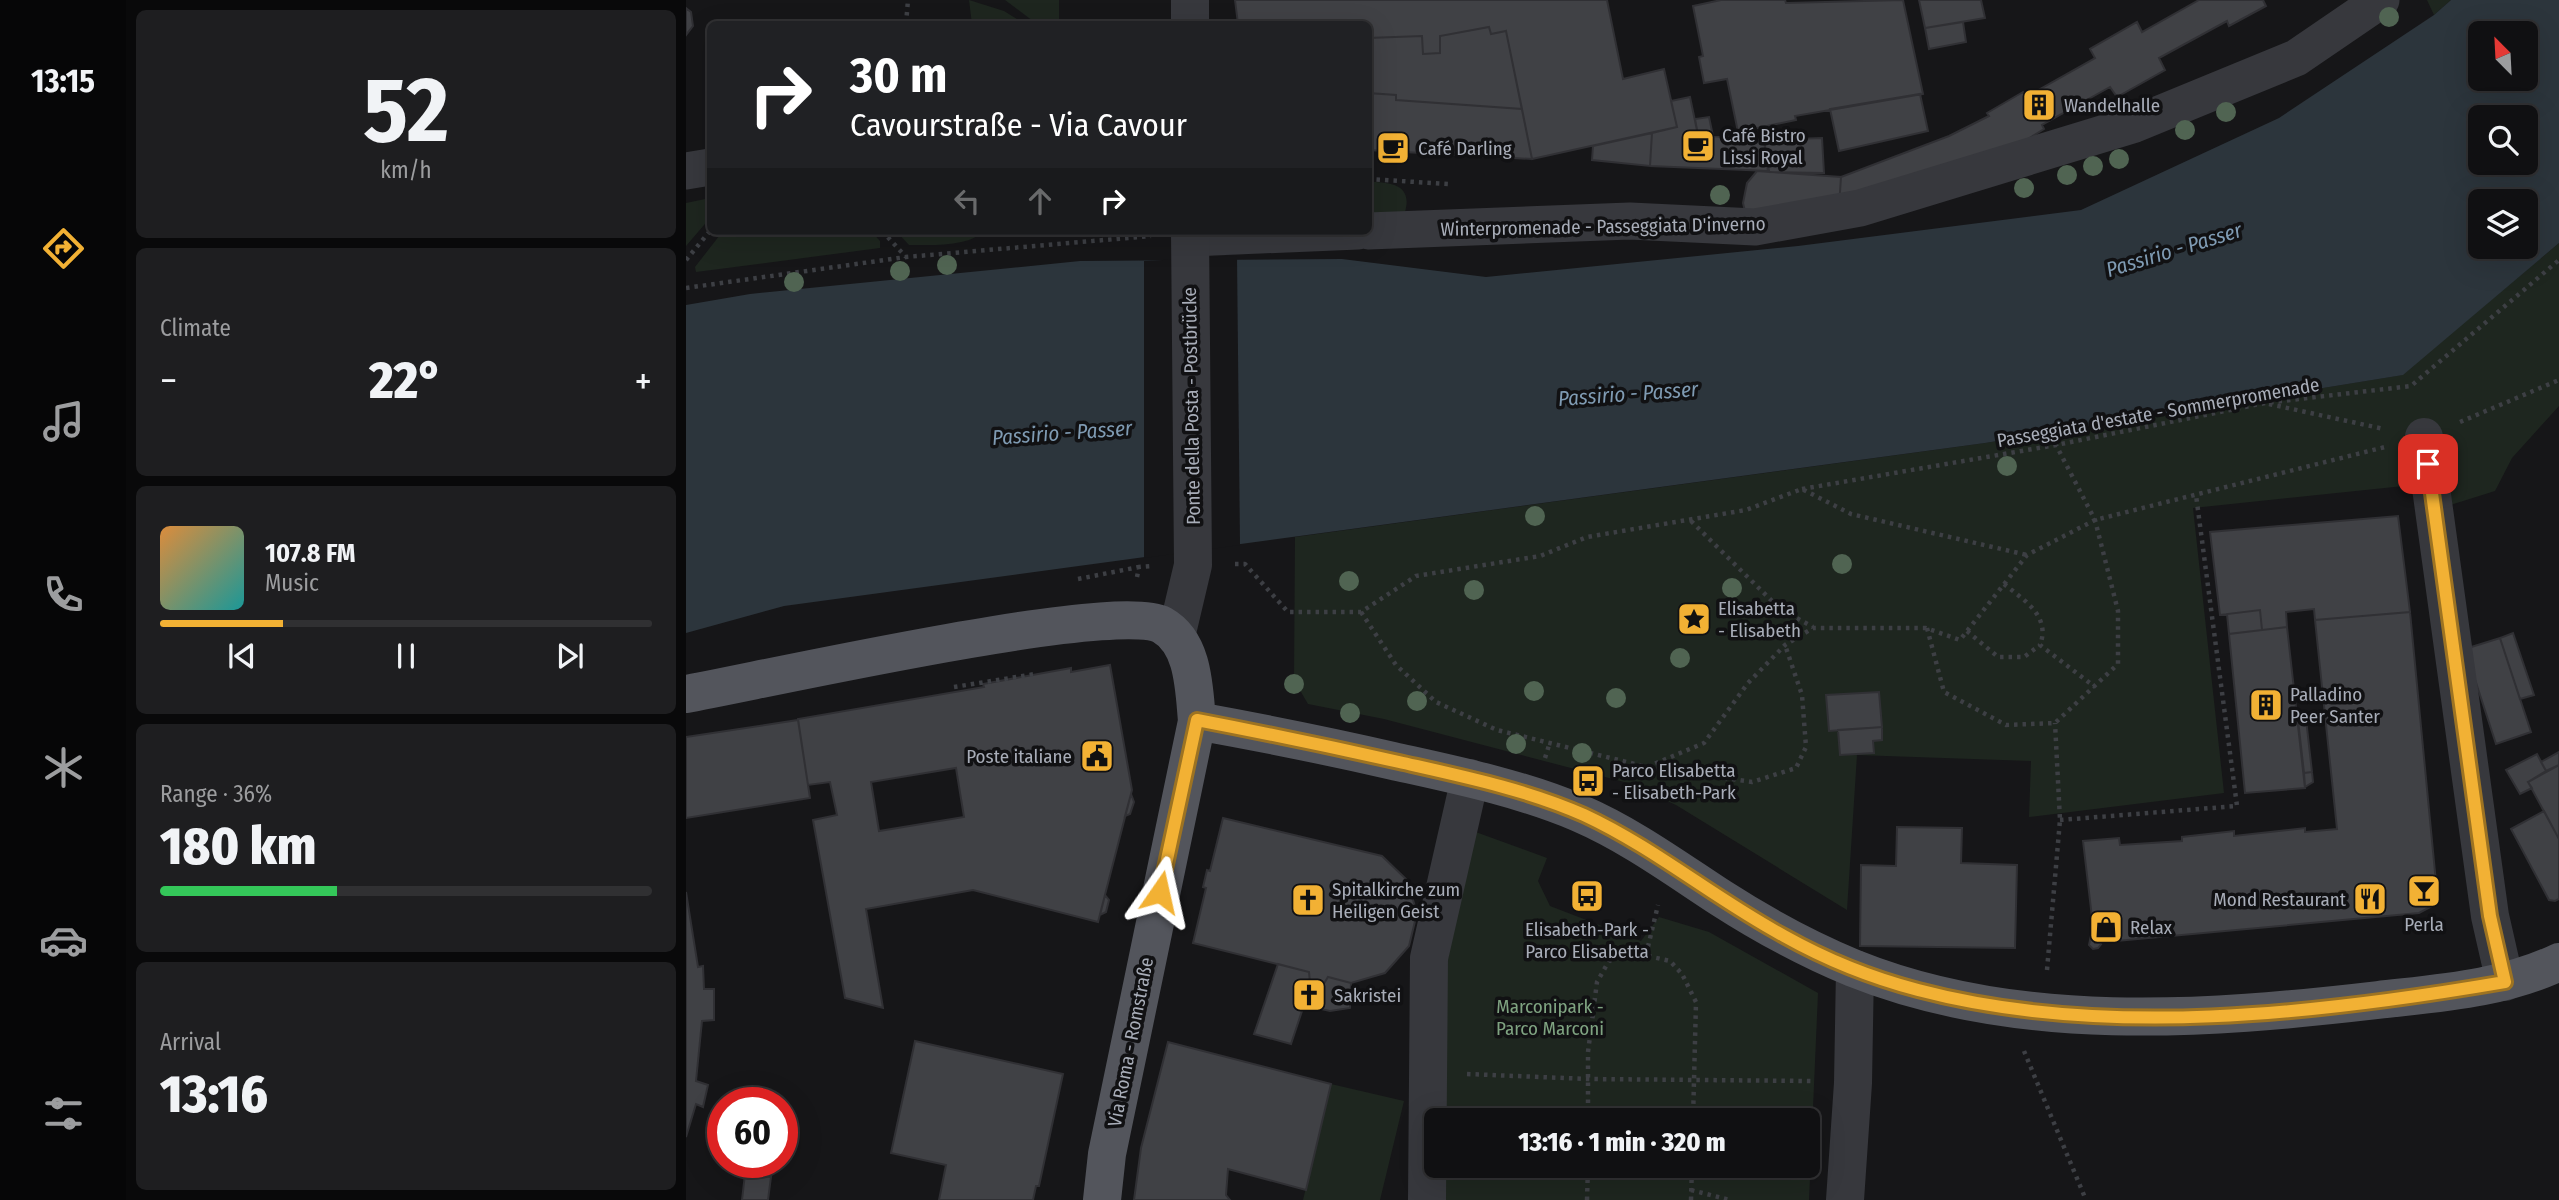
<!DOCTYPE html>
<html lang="en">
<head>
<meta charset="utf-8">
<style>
  :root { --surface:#101012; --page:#1e1e20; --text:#f1f3f6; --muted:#9c9d9f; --line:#303032; --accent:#f2b134 }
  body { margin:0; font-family:"Fira Sans Condensed",sans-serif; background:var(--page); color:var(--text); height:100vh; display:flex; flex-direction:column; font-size:26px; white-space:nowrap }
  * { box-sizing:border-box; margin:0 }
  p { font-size:23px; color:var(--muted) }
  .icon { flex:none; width:38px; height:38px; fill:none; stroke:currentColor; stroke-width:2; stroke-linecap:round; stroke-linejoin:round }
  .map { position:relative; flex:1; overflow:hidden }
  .details { display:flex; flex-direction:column; gap:10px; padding:10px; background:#09090a; width:560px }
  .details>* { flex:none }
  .top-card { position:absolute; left:21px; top:21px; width:665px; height:214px; border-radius:10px; box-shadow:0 7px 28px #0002,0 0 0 2px var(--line); background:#202124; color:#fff; overflow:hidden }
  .needle { width:46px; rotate:336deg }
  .fabs { position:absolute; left:1782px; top:21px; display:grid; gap:14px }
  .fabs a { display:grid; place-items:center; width:70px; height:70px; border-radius:10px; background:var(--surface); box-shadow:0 7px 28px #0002,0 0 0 2px var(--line); font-size:35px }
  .speed { position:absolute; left:21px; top:1087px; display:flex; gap:14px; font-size:35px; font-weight:700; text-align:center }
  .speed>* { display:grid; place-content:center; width:91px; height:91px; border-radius:50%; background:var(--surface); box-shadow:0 7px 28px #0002,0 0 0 2px var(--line); line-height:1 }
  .speed .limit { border:10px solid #d22; background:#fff; color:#111 }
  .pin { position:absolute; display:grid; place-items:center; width:60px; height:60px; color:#fff; margin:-30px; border-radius:14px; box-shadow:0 4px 10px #0006 }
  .me { position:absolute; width:77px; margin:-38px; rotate:11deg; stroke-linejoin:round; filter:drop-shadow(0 0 5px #0008) }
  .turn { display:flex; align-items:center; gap:24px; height:147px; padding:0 28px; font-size:32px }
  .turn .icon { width:91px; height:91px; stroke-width:2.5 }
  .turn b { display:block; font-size:49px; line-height:60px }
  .lanes { display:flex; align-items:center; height:66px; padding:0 28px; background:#0003; justify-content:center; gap:35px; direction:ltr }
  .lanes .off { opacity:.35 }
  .big { font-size:52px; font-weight:800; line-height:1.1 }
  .details .tile { flex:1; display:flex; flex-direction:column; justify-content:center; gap:10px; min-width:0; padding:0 24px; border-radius:10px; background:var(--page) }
  .details .dial { align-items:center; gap:0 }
  .dial b { font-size:91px; line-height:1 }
  .song { display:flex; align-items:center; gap:21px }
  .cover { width:84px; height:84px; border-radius:10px; background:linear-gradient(135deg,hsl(30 70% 55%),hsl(180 70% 35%)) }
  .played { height:7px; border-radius:4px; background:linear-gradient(90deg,var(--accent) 25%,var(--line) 25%) }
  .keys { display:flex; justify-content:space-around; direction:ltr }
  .heat { display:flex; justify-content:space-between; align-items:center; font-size:38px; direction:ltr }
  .charge { height:10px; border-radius:5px; background:linear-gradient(90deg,#34c759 36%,var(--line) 0) }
  .trip { position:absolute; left:738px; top:1108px; width:396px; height:70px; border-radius:10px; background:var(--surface); box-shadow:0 7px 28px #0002,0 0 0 2px var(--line); font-weight:800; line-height:70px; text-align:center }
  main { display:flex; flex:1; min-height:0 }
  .dock { display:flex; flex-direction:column; width:126px; justify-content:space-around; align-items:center; background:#060607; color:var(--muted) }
  .dock .icon { width:49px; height:49px }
  .dock .current { color:var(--accent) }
  .dock b { font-size:32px; color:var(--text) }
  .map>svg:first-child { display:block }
  .green { fill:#1e261f }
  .water { fill:#2c353c; fill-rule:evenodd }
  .pier { fill:#161618 }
  .building { fill:#404145; stroke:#303034; stroke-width:2; fill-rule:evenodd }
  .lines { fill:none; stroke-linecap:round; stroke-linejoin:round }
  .path { stroke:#3d3f44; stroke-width:4.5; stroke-dasharray:3.5 5; stroke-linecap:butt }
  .pedestrian { stroke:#37383d; stroke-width:37 }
  .minor { stroke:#37383d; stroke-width:38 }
  .primary { stroke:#53555c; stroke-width:38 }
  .tree { fill:#506452 }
  .route-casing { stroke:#9d7322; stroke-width:18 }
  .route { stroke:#f2b134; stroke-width:12 }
  .labels { text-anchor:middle; stroke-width:7; stroke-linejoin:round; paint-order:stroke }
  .poi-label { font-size:19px; fill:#a8adb8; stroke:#111113; text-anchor:start }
  .street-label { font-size:19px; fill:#a8adb8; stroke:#111113 }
  .park-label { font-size:19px; fill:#7fa381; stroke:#111113 }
  .water-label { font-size:21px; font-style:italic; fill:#7f9bb3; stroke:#111113 }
</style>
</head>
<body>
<main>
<nav class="dock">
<b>13:15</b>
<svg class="icon current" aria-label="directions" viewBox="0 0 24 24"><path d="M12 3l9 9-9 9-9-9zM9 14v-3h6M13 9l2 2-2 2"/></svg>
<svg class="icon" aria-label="music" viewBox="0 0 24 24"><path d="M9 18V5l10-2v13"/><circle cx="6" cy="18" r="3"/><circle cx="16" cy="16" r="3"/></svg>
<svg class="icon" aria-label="phone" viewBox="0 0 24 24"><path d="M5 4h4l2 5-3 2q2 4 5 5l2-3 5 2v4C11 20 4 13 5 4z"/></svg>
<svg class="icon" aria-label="climate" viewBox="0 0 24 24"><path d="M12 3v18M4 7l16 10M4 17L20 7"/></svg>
<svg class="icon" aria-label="car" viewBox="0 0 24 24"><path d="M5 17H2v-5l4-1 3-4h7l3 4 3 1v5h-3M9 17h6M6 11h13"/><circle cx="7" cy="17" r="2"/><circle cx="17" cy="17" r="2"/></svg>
<svg class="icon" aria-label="filters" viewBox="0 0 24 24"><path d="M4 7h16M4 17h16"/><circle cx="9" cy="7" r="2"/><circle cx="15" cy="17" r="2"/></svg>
</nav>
<section class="details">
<div class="tile dial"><b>52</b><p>km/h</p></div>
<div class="tile"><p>Climate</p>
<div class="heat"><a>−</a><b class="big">22°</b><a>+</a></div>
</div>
<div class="tile">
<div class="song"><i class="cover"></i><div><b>107.8 FM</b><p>Music</p></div></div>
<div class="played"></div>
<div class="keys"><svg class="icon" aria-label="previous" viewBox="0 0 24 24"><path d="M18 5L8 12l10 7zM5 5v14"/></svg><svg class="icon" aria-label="pause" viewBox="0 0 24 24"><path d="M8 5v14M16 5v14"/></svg><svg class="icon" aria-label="next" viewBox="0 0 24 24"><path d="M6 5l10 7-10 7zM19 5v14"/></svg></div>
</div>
<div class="tile"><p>Range · 36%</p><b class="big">180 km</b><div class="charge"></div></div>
<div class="tile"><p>Arrival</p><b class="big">13:16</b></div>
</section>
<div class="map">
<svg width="1873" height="1200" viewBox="0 0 1873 1200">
  <rect width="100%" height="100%" fill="#161618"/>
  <path class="green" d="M283,0L318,11L339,24H286Z
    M319,0H373V24H351Z
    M1741,0H1765L1748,15Z
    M682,182C704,182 727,184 719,212L683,223Z
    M24,198V218L0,246V203Z
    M37,231H185L194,241V248L10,272L9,267Z
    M210,231H297C285,247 242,245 223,245Z
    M1873,243V406L1826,458L1809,491L1742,512L1737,484L1507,508L1538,793L1343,817L1345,761L1171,755L1161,910L990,805L942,783L698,719L622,704L608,680L609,537L1299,443L1716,375Z
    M787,831L861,858L852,881L864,906L955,941L973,917L1023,932L1132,993L1123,1200H756L757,1166H1122V1120H758L761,973L767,888Z
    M645,1084L718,1101L694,1200H617Z"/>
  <path class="water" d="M1765,0H1873V243L1717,375L1299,443L98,606L0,633V305L64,294L394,261L656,259L800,277L1112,246L1395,210L1593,118L1748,15ZM1794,33H1839V79H1794ZM1794,117H1839V163H1794ZM1794,201H1839V247H1794Z"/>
  <path class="pier" d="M551,256L554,545L458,558V261Z"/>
  <path class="building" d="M549,0H921L937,79L978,69L991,127L846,159L820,31L805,34L803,27L754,36V53L737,54L736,36L682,38V24H552Z
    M1035,0H1099L1100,3L1217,0L1237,94L1109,116L1110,120L1052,132L1041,79L1018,83L1013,57L1017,56L1007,6Z
    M1233,0H1295L1299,18L1239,28Z
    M1513,0H1577L1580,6L1543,26L1541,21L1473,58L1479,70L1431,97L1424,87L1356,125L1358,129L1323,151L1153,207L1155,177L1263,136L1303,116L1301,113L1337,92L1340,97L1409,58L1404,49L1451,22L1456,32Z
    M0,8L5,12L7,26L0,35Z
    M1277,22L1280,42L1243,49L1239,28Z
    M803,27L805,34L820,31L836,109L710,100V95L682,93V38L736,36L737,54L754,53V36Z
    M682,93L710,95V100L836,109L846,159L682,150Z
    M1234,94L1242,131L1153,151L1144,109Z
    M1004,97L1012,135L1078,140L1083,171L964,166L966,133L991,127L985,101Z
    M1023,117L1027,136L1012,135L1009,119Z
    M966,133L964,166L906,160L907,146Z
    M1136,138L1138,173L1082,172L1078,140Z
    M1071,171L1155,177L1153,207L1062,224L1057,203L1061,183Z
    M1712,516L1724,612L1629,620L1628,609L1600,612L1601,627L1576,630L1574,610L1534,615L1524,532Z
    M1574,610L1576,630L1543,634L1541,614Z
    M1724,612L1751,893L1748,905L1733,913L1409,943L1397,841L1433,838L1434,845L1496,841V837L1548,831V836L1619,828V832L1651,829L1629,620Z
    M1601,627L1619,788L1559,793L1543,634Z
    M1827,633L1848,695L1834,699L1814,638Z
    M1814,638L1845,732L1810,744L1779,649Z
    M424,665L446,790L412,922L287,890L180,909L197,1008L159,998L127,820L151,815L144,782L122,785L112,719L298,687L297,684L385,668V672ZM270,768L278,817L193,831L185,782Z
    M1193,692L1196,727L1143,731L1140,695Z
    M1620,719L1626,772L1618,773L1612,720Z
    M112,720L124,798L0,818V737Z
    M1196,727V740L1187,741L1188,753L1154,755L1152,730Z
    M1873,752V765L1860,771L1855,762Z
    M1851,754L1860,771L1842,782L1846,788L1834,794L1820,770Z
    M1873,765V839L1842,782Z
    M1626,772L1627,782L1619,787L1618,773Z
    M445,794L448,802L444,814L439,816Z
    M1858,811L1873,839V899L1869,901L1863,900L1825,829Z
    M537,818L696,856L721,880L731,913L723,946L699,973L665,983L642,977L637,985L630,986L624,983L623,972L507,943L520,888L517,887L521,870L524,871Z
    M1211,827L1276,828L1275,863L1331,865L1329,948L1174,946L1175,865L1210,866Z
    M0,892L12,967L17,966L18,989H28V1020L16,1021L10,1081L22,1085L17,1107L10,1104L0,1137Z
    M419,895L423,900L420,912L414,915Z
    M1405,935H1407L1409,943H1416L1412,948L1407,949L1403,945Z
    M592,964L623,972L624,983L630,986L637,985L642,977L665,983L664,1008L644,1011L618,1005L605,1044L568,1034Z
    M229,1041L377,1074L353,1186H350L347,1200H253L260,1165L205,1153Z
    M482,1042L645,1084L620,1190L542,1169L540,1195L544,1200H448L455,1148Z
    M59,1174L85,1177L82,1200H56Z"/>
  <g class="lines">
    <path class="path" d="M220,24L222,0
      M682,179L762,184
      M196,231L220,257
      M0,260L24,231
      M0,288L220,257L465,236
      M1583,404L1698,429
      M1774,422L1873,380
      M1116,489L1370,445L1579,403L1725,386L1873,260
      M1005,521L1094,609L1127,627
      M549,564H559L602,612H675L730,576L854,556L901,537L1060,510L1116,489L1165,514L1341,555
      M451,577L453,567L466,566
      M392,579L453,567
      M1318,584C1338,600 1365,616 1354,645L1409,687
      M675,612L710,665L750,702L811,730L961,767L1018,743L1062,683L1099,645L1127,628H1240L1274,640L1341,555L1409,520L1699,447
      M1241,628L1258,692L1320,725L1369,723L1432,664V611L1409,520L1370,445
      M1281,631L1312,657H1338L1354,645
      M268,687L349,674
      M859,758L864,742
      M962,767L1066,782L1110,768L1120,747L1116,695L1099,645
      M1374,820L1551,806L1510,495
      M960,955L972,905
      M1361,970L1374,820L1369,723
      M1338,1051L1400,1200
      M781,1074L902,1079L1126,1081
      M902,1120V1052L911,982L923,961L944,952L984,961L996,974L1010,1002L1007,1120
      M1005,1190L1044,1200
      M901,1200L902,1166
      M1005,1200L1006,1166"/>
    <path class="pedestrian" d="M0,171L24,167
      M682,231L944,221L1069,227L1174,208L1449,124L1610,58L1695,0
      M504,238L672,231"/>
    <path class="minor" d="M504,24V0
      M1738,437L1804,916L1819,982
      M490,637L507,565L504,231
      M741,1200L743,958L784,778
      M1159,1200L1167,1083L1169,969"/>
    <path class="primary" d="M0,694C73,681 430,600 476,625C508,643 508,688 511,721L421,1154L416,1200
      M511,721C577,733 642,746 707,761C770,775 834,788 893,813C944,835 989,868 1035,898C1077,925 1121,949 1167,968C1331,1034 1520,1020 1692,1000C1752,993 1817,989 1873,962"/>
  </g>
  <g class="tree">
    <circle cx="1703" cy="17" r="10"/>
    <circle cx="1540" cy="112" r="10"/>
    <circle cx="1499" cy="130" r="10"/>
    <circle cx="1433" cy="159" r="10"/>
    <circle cx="1407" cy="166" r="10"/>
    <circle cx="1381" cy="175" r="10"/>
    <circle cx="1338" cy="188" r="10"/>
    <circle cx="1034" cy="195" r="10"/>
    <circle cx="261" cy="265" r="10"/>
    <circle cx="214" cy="271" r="10"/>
    <circle cx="108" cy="282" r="10"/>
    <circle cx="1321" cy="466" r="10"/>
    <circle cx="849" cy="516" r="10"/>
    <circle cx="1156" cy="564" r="10"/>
    <circle cx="663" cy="581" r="10"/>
    <circle cx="1046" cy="588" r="10"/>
    <circle cx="788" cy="590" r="10"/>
    <circle cx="994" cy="658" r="10"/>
    <circle cx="608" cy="684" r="10"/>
    <circle cx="848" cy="691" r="10"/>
    <circle cx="930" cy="698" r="10"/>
    <circle cx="731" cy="701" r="10"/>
    <circle cx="664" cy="713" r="10"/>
    <circle cx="830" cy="744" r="10"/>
    <circle cx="896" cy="753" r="10"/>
  </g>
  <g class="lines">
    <defs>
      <path id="route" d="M474,892L511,720C579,733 646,747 713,762C775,776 839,789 898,815C969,848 1029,899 1098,936C1139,959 1186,978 1232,990C1418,1039 1632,1014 1819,982L1804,916L1742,464"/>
    </defs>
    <use href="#route" class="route-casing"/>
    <use href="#route" class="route"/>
  </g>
  <defs>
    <symbol id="building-square" viewBox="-11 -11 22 22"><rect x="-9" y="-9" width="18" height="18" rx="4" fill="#f2b134" stroke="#111113"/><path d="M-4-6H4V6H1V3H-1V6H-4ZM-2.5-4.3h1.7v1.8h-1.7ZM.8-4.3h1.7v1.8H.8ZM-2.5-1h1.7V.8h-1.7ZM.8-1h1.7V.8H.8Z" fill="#111"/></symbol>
    <symbol id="cafe-square" viewBox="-11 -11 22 22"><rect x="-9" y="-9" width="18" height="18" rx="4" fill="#f2b134" stroke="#111113"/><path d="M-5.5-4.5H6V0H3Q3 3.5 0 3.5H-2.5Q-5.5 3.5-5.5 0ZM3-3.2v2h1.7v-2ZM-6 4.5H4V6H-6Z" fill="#111"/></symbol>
    <symbol id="sight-square" viewBox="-11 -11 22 22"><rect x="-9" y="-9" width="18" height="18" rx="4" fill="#f2b134" stroke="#111113"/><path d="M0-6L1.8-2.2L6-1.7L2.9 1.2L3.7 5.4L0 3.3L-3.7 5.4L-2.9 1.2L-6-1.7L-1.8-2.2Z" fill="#111"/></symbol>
    <symbol id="civic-square" viewBox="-11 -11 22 22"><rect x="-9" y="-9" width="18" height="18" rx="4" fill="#f2b134" stroke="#111113"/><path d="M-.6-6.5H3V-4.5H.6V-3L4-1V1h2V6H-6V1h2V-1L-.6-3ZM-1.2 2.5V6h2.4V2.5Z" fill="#111"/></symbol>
    <symbol id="bus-square" viewBox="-11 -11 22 22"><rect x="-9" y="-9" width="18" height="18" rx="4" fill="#f2b134" stroke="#111113"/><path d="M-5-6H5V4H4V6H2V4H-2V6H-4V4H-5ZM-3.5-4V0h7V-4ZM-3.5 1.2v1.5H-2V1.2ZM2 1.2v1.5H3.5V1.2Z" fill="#111"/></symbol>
    <symbol id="bar-square" viewBox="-11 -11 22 22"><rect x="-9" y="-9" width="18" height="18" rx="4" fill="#f2b134" stroke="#111113"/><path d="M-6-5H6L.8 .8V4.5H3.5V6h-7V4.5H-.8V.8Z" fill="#111"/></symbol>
    <symbol id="restaurant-square" viewBox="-11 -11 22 22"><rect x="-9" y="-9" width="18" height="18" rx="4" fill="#f2b134" stroke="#111113"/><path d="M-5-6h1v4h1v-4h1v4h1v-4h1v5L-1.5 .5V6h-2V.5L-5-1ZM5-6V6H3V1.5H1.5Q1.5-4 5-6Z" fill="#111"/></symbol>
    <symbol id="church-square" viewBox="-11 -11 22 22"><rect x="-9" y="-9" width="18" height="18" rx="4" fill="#f2b134" stroke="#111113"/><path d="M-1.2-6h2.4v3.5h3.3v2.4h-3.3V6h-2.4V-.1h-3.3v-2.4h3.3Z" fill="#111"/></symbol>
    <symbol id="shop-square" viewBox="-11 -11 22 22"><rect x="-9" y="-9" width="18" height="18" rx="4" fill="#f2b134" stroke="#111113"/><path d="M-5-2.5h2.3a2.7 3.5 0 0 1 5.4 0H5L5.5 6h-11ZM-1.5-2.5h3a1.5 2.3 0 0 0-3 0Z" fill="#111"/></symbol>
  </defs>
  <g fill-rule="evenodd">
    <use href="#building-square" x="1334" y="86" width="38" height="38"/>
    <use href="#cafe-square" x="993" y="127" width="38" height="38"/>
    <use href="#cafe-square" x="688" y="129" width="38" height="38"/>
    <use href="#sight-square" x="989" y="600" width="38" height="38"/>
    <use href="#building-square" x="1561" y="686" width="38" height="38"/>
    <use href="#civic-square" x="392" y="737" width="38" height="38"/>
    <use href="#bus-square" x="883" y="762" width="38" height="38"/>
    <use href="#bar-square" x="1719" y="872" width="38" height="38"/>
    <use href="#bus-square" x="882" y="877" width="38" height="38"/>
    <use href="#restaurant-square" x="1665" y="880" width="38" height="38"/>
    <use href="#church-square" x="603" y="881" width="38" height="38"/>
    <use href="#shop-square" x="1401" y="908" width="38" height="38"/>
    <use href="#church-square" x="604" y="976" width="38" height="38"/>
  </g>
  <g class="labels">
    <g class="poi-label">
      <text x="1378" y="112">Wandelhalle</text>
      <text x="1036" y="142">Café Bistro<tspan x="1036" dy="22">Lissi Royal</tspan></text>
      <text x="732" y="155">Café Darling</text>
      <text x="1032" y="615">Elisabetta<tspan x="1032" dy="22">- Elisabeth</tspan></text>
      <text x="1604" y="701">Palladino<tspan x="1604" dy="22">Peer Santer</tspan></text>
      <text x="386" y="763" text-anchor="end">Poste italiane</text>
      <text x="926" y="777">Parco Elisabetta<tspan x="926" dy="22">- Elisabeth-Park</tspan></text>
      <text x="646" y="896">Spitalkirche zum<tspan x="646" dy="22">Heiligen Geist</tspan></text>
      <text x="1660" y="906" text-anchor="end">Mond Restaurant</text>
      <text x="1738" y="931" text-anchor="middle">Perla</text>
      <text x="1444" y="934">Relax</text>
      <text x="901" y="936" text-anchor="middle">Elisabeth-Park -<tspan x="901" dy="22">Parco Elisabetta</tspan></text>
      <text x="648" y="1002">Sakristei</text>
    </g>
    <g class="street-label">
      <text transform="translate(917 226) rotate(-1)" y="7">Winterpromenade - Passeggiata D'inverno</text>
      <text transform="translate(505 406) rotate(-91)" y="7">Ponte della Posta - Postbrücke</text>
      <text transform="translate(1472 412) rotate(-10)" y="7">Passeggiata d'estate - Sommerpromenade</text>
      <text transform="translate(444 1042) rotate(-79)" y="7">Via Roma - Romstraße</text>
    </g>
    <g class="park-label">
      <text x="864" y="1013">Marconipark -<tspan x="864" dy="22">Parco Marconi</tspan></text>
    </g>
    <g class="water-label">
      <text transform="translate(1488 250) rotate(-17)" y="7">Passirio - Passer</text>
      <text transform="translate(942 394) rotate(-4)" y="7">Passirio - Passer</text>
      <text transform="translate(376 433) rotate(-4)" y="7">Passirio - Passer</text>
    </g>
  </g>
</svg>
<div class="fabs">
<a><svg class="needle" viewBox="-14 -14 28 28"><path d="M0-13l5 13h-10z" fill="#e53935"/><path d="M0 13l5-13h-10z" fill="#9c9d9f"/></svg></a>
<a><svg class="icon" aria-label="search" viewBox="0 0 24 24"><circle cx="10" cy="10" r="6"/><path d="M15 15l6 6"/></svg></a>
<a><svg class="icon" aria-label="layers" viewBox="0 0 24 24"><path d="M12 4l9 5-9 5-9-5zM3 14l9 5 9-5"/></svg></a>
</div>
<div class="speed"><div class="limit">60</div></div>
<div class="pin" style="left:1742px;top:464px;background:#d93025"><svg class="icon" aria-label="arrive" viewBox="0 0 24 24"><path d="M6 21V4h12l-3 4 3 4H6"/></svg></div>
<svg class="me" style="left:474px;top:892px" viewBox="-20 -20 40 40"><path d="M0-17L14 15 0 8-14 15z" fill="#f2b134" stroke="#fff" stroke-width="4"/></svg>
<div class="trip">13:16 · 1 min · 320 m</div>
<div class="top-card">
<div class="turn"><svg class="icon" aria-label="right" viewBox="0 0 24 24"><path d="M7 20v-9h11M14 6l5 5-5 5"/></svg><div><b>30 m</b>Cavourstraße - Via Cavour</div></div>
<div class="lanes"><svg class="icon off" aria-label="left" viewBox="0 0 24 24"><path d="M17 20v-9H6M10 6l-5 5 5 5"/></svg><svg class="icon off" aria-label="ahead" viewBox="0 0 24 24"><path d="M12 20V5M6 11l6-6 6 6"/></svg><svg class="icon" aria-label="right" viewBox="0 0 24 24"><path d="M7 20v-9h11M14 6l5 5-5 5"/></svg></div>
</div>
</div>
</main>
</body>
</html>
